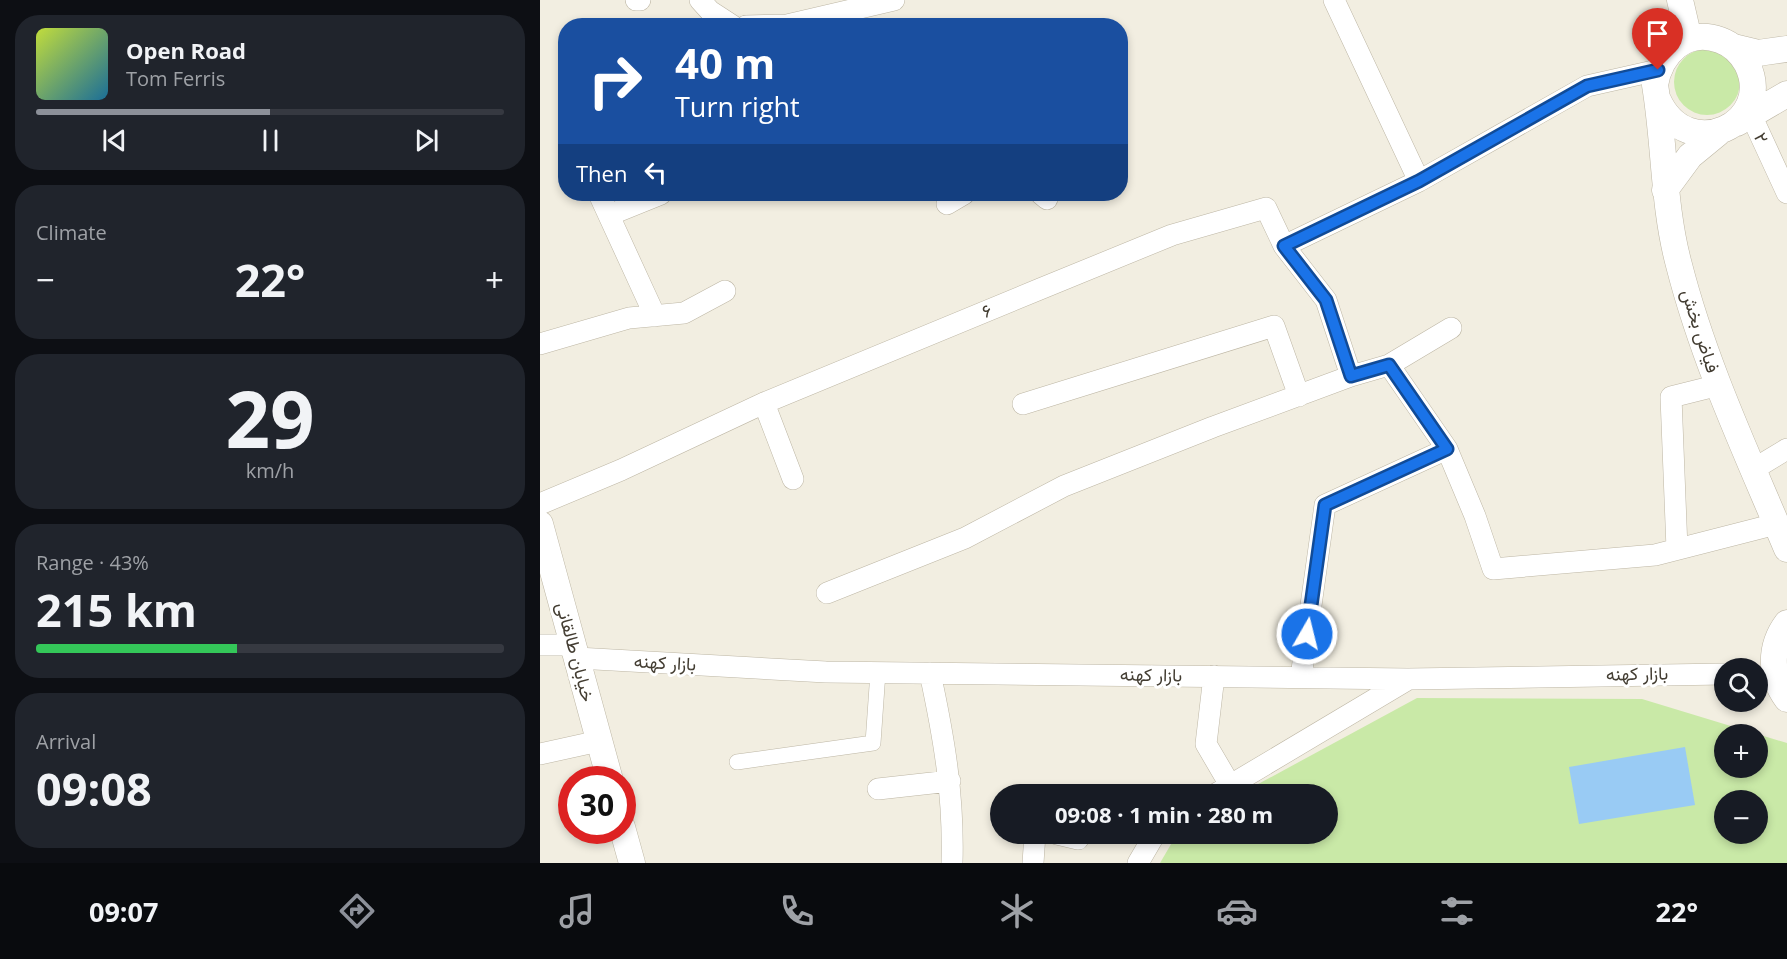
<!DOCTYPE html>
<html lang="en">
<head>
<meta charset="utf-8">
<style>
  :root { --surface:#171b24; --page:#20242c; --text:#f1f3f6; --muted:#9ea1a6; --line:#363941; --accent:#8c9099 }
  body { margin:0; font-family:"Open Sans",Vazirmatn,sans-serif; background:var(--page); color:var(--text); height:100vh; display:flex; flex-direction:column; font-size:22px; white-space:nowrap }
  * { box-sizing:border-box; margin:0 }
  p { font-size:20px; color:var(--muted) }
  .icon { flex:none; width:33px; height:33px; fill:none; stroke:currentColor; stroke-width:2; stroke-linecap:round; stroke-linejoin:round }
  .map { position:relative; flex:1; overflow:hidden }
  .sheet { display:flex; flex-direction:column; gap:15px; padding:15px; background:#0d0f14; width:540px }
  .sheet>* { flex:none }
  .top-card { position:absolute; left:18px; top:18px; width:570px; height:183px; border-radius:24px; box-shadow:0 3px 9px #0003; background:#1a4fa0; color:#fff; overflow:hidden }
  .fabs { position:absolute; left:1174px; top:658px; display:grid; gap:12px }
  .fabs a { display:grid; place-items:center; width:54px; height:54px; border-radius:50%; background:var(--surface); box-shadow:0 3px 9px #0003; font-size:30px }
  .speed { position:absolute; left:18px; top:766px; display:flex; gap:12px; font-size:30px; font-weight:700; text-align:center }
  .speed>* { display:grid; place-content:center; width:78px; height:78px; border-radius:50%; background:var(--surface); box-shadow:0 3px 9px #0003; line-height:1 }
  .speed .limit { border:9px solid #d22; background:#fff; color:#111 }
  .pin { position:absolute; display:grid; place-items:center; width:51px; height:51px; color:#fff; margin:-62px -26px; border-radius:50% 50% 50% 0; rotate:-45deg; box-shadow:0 0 6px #0007 }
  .pin .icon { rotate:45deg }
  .me { position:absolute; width:66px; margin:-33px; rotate:8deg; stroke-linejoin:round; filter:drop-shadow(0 0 4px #0008) }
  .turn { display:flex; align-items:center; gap:21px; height:126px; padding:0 18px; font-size:27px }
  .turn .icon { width:78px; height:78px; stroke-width:2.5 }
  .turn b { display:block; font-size:42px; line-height:51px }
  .then { display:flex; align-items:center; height:57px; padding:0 18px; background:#0003; gap:12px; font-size:22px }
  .big { font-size:45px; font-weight:700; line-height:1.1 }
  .sheet .tile { flex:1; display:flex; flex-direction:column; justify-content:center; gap:9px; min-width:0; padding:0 21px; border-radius:24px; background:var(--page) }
  .sheet .dial { align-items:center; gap:0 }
  .dial b { font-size:78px; line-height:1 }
  .song { display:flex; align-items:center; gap:18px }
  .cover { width:72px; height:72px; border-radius:9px; background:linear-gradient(135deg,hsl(70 70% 55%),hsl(200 70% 35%)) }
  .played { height:6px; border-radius:3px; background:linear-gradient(90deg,var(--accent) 50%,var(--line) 50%) }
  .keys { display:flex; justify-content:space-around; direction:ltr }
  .heat { display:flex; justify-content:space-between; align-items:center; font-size:33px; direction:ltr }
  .charge { height:9px; border-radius:4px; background:linear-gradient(90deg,#34c759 43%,var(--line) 0) }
  .trip { position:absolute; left:450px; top:784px; width:348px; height:60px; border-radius:30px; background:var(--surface); box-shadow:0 3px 9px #0003; font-weight:700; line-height:60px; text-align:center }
  .tab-bar { display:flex; height:96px; justify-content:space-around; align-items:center; background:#090b0e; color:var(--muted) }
  .tab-bar .icon { width:42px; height:42px }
  .tab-bar .on { color:var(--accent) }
  .tab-bar b { font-size:27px; color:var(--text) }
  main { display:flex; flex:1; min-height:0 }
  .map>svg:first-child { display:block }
  .green { fill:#c9e9a7; fill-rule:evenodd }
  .water { fill:#99cbf4 }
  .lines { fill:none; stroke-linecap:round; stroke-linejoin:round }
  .pedestrian-casing { stroke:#bdb6a4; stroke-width:16 }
  .minor-casing { stroke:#bdb6a4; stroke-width:22 }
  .tertiary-casing { stroke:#bdb6a4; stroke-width:27 }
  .pedestrian { stroke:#fff; stroke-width:15 }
  .minor { stroke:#fff; stroke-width:21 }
  .tertiary { stroke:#fff; stroke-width:26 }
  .route-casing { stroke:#114b97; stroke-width:15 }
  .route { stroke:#1a73e8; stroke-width:10 }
  .labels { text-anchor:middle; stroke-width:6; stroke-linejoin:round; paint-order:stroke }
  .street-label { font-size:18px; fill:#433d32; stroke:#fff }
</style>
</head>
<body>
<main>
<section class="sheet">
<div class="tile">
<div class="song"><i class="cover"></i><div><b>Open Road</b><p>Tom Ferris</p></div></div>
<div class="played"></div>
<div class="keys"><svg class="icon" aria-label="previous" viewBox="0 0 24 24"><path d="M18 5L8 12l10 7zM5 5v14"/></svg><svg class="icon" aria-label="pause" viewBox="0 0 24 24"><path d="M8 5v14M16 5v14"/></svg><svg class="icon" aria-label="next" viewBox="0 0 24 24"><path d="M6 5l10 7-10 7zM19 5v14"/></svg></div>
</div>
<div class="tile"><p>Climate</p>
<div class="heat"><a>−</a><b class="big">22°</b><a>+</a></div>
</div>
<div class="tile dial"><b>29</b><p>km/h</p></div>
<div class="tile"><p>Range · 43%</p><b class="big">215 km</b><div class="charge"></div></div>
<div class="tile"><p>Arrival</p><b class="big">09:08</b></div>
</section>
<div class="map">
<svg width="1247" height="863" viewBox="0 0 1247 863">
  <rect width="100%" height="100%" fill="#f2eee1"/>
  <path class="green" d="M1134 82a33 33 0 1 1 66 0a33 33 0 1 1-66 0Z
    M877,698L1102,699L1247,743V863H620L637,834H788V795H698ZM1185,735H1218V768H1185ZM1185,801H1218V834H1185Z"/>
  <path class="water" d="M1145,747L1155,805L1039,824L1029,767Z"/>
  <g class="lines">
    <defs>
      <path id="pedestrian" d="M197,762L333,743L338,672"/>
      <path id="minor" d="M96,0H100
        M160,0L170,11L193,26
        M794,0L879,181
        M206,26L247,25L354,0
        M1211,115L1247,193
        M59,194L115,316
        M501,194L507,199
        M407,204L424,194
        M69,215L121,194
        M744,246L879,181L1047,86L1118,70
        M0,344L89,318L144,313L185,291
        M849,365L907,449L935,516L953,569L1115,555L1236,524
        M224,403L253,479
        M483,404L734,326L759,396
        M1214,469L1247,449
        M0,504L81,470L224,403L500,289L632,235L726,208L744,246L786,300L811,376
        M1137,549L1131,397L1179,385
        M287,593L425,538L524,486L673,427L811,376L849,365L911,328
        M0,645H33
        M37,658L286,672L868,679L1185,674
        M390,673C404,738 414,796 412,863
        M674,676L666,744L690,785
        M761,677L785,505L907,449
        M0,754L59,741
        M338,789L410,781
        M674,795L867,680
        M517,834L538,839L541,834
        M493,863L495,834
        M598,863L615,834"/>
      <path id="tertiary" d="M1140,0L1149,39
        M1193,47L1218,53L1247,49
        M1118,100C1148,166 1236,123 1207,64C1201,53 1191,44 1180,40C1146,27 1120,54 1115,85C1125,145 1123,206 1139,265C1164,363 1208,456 1247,549
        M1197,123L1247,94
        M1125,190L1150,156L1178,133
        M0,524L70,780
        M1247,623C1229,647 1230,676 1247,699
        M82,827L92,863"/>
    </defs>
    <use href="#pedestrian" class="pedestrian-casing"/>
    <use href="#minor" class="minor-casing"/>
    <use href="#tertiary" class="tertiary-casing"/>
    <use href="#pedestrian" class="pedestrian"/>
    <use href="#minor" class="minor"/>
    <use href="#tertiary" class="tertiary"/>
  </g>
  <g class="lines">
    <defs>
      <path id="route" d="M767,634L785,505L907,449L849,365L811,376L786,300L744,246L879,181L1047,86L1118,70"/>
    </defs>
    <use href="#route" class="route-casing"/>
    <use href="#route" class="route"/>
  </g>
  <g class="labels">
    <g class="street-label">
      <text transform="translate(1221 138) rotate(65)" y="6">۲</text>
      <text transform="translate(447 311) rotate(-23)" y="6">۶</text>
      <text transform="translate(1160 331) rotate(72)" y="6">فیاض بخش</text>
      <text transform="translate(35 652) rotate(75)" y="6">خیابان طالقانی</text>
      <text transform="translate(125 663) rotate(3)" y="6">بازار کهنه</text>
      <text transform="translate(1097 674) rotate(-1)" y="6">بازار کهنه</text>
      <text transform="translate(611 675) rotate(1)" y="6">بازار کهنه</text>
    </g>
  </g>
</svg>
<div class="fabs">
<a><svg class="icon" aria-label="search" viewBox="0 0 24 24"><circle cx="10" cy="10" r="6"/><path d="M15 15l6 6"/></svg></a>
<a>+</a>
<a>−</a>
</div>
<div class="speed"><div class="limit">30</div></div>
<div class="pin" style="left:1118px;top:70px;background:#d93025"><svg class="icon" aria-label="arrive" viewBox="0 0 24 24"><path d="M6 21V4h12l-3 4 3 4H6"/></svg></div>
<svg class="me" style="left:767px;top:634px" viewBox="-20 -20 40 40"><circle r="17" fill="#1a73e8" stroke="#fff" stroke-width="3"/><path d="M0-11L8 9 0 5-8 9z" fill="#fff"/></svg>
<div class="trip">09:08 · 1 min · 280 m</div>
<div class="top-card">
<div class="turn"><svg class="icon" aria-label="right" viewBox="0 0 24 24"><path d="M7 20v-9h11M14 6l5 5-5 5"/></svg><div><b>40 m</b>Turn right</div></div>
<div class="then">Then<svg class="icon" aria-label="left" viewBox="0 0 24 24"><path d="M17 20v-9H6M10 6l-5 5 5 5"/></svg></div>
</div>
</div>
</main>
<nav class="tab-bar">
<b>09:07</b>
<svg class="icon on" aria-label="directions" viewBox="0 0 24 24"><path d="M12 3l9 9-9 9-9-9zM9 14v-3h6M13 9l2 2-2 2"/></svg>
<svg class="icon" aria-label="music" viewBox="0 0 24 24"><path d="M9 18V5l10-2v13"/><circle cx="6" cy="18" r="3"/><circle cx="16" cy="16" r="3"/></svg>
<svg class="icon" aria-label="phone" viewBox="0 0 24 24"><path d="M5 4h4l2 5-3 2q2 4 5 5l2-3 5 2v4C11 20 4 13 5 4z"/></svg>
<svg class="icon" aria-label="climate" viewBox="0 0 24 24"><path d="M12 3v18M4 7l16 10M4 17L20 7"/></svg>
<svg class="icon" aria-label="car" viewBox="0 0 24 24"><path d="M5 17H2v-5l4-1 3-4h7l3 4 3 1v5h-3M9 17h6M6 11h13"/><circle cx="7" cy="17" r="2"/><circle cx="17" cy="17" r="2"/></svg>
<svg class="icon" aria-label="filters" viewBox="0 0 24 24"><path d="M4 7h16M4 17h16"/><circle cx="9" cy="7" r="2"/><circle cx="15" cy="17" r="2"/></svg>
<b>22°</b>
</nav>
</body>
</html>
